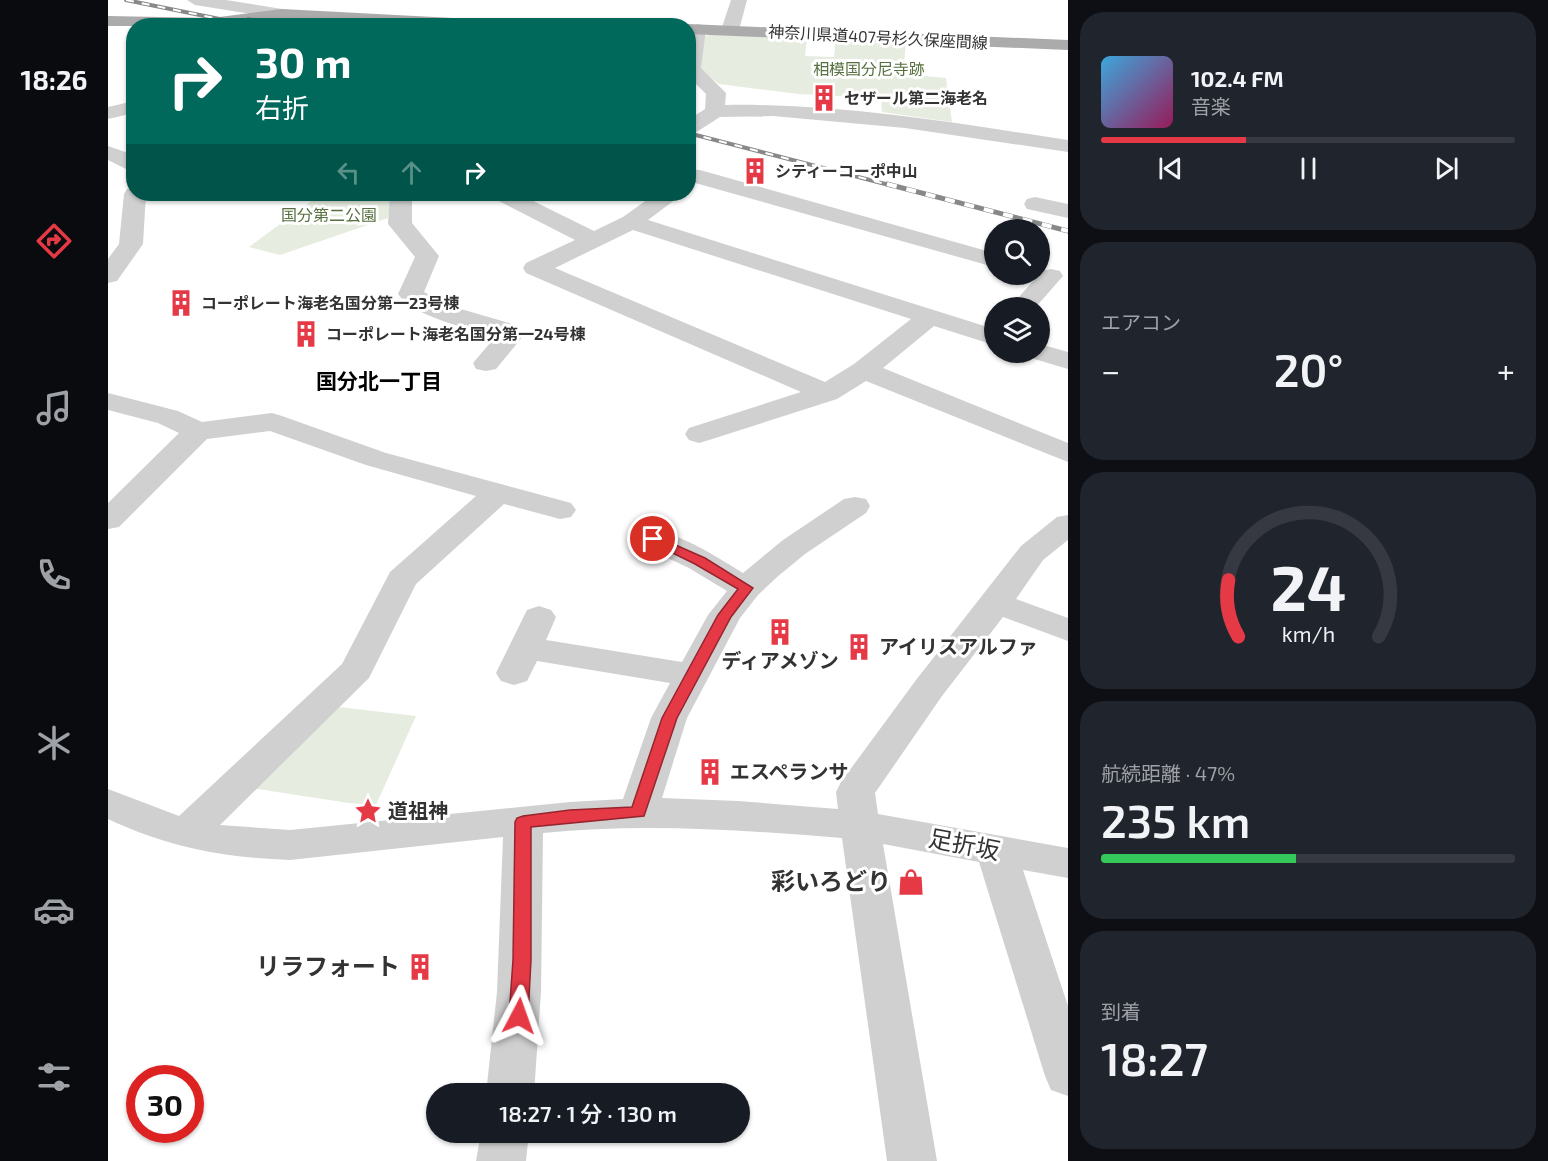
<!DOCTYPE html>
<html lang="ja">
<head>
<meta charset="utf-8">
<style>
  :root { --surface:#171b24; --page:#20242c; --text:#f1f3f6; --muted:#9ea1a6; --line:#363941; --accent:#e63946 }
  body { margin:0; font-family:"Exo 2","Noto Sans JP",sans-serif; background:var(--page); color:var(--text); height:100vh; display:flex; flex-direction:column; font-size:22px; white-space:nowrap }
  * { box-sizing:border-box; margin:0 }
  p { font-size:20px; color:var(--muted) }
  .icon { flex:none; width:33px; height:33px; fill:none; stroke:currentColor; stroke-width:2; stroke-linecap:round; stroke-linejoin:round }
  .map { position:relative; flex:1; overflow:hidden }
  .drawer { display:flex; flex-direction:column; gap:12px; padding:12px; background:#0d0f14; width:480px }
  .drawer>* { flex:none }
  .banner { position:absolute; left:18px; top:18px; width:570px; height:183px; border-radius:24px; box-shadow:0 2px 4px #0004; background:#00695c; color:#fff; overflow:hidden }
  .fabs { position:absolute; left:876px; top:219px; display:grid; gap:12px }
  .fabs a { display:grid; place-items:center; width:66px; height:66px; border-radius:50%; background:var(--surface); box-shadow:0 2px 4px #0004; font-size:30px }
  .speed { position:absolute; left:18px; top:1065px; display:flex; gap:12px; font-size:30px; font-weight:700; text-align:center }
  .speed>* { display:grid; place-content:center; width:78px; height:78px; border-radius:50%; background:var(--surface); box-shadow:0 2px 4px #0004; line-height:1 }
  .speed .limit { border:9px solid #d22; background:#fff; color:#111 }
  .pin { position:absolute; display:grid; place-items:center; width:51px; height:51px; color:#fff; margin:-26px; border:3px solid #fff; border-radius:50%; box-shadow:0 2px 6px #0007 }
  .me { position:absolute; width:66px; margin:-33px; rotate:4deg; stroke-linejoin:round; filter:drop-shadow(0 0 4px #0008) }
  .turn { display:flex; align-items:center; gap:21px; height:126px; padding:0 30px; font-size:27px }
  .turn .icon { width:78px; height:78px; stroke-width:2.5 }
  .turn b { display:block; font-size:42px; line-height:51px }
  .lanes { display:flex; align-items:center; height:57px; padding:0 30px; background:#0003; justify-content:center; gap:30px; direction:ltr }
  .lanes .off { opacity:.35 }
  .big { font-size:45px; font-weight:600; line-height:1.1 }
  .drawer .tile { flex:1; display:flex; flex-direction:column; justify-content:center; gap:9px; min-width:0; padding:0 21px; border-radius:24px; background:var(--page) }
  .drawer .dial { align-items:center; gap:0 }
  .dial svg { height:156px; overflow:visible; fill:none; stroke:var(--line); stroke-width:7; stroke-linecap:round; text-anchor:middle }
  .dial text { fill:var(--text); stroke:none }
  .song { display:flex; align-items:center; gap:18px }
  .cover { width:72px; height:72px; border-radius:9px; background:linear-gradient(135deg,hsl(200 70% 55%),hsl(330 70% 35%)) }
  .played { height:6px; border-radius:3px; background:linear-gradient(90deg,var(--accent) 35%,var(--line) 35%) }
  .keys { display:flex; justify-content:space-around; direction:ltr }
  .heat { display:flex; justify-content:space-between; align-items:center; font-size:33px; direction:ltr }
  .charge { height:9px; border-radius:4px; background:linear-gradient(90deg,#34c759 47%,var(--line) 0) }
  .trip { position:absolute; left:318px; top:1083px; width:324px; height:60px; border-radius:30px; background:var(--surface); box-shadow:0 2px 4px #0004; font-weight:600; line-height:60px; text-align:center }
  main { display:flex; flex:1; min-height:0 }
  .menu { display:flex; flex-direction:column; width:108px; justify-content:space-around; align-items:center; background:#090b0e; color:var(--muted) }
  .menu .icon { width:42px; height:42px }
  .menu .current { color:var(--accent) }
  .menu b { font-size:27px; color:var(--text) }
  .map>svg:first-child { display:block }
  .green { fill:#e6ecdf }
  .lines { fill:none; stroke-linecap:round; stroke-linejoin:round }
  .minor { fill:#d0d0d0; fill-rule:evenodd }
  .major { fill:#ababab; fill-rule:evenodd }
  .rail-far1-casing { stroke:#888; stroke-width:4 }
  .rail-casing { stroke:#888; stroke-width:5 }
  .rail-far1 { stroke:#fff; stroke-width:2; stroke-dasharray:8; stroke-linecap:butt }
  .rail { stroke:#fff; stroke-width:4; stroke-dasharray:10; stroke-linecap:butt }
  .route { fill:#e63946; stroke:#96252e; stroke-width:1.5 }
  .labels { text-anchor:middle; stroke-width:6; stroke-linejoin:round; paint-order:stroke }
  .far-street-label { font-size:16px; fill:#333; stroke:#fff }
  .far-park-label { font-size:16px; fill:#56703f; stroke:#fff }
  .far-poi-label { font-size:16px; font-weight:bold; fill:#333; stroke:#fff; text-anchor:start }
  .poi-label { font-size:20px; font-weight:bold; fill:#333; stroke:#fff; text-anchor:start }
  .neighbourhood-label { font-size:21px; font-weight:bold; fill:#000; stroke:#fff }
  .near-street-label { font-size:24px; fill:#333; stroke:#fff }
  .near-poi-label { font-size:24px; font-weight:bold; fill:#333; stroke:#fff; text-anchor:end }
</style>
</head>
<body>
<main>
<nav class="menu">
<b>18:26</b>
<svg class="icon current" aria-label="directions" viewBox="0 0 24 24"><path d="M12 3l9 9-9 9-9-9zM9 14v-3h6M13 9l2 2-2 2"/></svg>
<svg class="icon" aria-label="music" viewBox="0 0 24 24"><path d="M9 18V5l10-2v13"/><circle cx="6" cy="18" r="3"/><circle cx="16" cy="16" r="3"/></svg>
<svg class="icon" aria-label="phone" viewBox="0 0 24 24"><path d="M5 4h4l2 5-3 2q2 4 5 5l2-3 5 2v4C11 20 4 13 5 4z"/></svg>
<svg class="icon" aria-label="climate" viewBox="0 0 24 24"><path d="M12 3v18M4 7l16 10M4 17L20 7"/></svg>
<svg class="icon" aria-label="car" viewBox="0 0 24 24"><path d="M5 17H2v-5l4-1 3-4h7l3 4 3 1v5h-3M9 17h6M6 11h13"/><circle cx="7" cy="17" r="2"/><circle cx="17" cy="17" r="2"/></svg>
<svg class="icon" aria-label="filters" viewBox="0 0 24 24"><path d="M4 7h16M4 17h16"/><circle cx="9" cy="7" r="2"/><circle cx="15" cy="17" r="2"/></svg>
</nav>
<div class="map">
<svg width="960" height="1161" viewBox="0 0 960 1161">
  <rect width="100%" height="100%" fill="#fff"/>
  <path class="green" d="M606,34L699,37L697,56L726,57L728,39L798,42L795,74L838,78L844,122L774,112L773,98L691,94L611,84L590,68L597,36Z
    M213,194H284L280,218L172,255L141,247Z
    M231,707L308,716L268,805L241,803L142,788Z"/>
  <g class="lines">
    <path class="minor" d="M79,0H118L174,9L180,10L183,14L180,18L174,19L87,5Z
      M623,0H639L631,30L628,34H616L613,30Z
      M589,24L595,25L598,29L593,68L618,93L617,105C732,103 847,123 960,140V152L797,128L665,116L612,117L587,133L580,135V120L597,109L598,94L580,76V29Z
      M26,101V113L0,119V107Z
      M0,146L26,155V173L0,160Z
      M580,169L592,170L886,253V267L580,181Z
      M26,188V194H38L35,244L9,281L0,283V259L11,244L16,194L19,189Z
      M282,194H304V223L331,256L316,292L346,307L408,325L416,335L388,369L378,371L368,369L365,363L388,336C361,329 306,317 290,294L307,257L280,224Z
      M384,194H411L486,231L515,217L547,194H571L568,199L540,220L886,329V345L826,326L775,368L960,443V462L758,381L729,399L601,440L591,443L581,440L577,434L581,428L693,392L418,273L415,268L418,263L467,240L387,199ZM525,230L803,319L746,364L717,382L447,268Z
      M927,197L960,204V218L919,209L916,204L919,199Z
      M943,269L952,271L955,276L927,308H901L934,271Z
      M932,344L960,352V369L923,358L919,352H932Z
      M0,393L70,411L94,422L164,413L174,416L278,453L463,503L468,510L463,517L452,519L396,504L308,584L261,678L112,825L182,830L462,802L515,799L543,718L562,683L429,661L419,681L406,685L393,681L388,673L419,610L431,606L443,610L448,617L438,640L574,662L600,615L619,591L581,568L534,546L529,539L534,532C562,525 610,558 635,573L675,540L736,499L747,497L758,499L762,506L758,513L697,554L669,577L650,595L632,618L579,718L554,798L630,801L730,809L728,792L733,782L808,680L913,546L949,517L960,515V540L935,560L908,599L960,618V641L895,617L834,696L767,793L770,814L960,848V878L915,870L960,1006V1096L943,1090L937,1076L871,862L775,844L829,1161H779L734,838C634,830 535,823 435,833L433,992L426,1094H378L389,992L395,837L182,860C117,858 59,847 0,819V789L71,816L234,664L282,572L368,496L258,465L162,431L99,439L11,527L0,529V503L71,433L50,423L0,410Z
      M373,1132H421L418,1161H368Z"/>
    <path class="major" d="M174,9L345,18L477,21L485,26H294L174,19L125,26H0V16L104,18Z
      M580,24L960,40V50L580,34V26H574Z"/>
    <defs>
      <path id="rail-far1" d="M18,0L146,26
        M140,19L172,26
        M580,133L785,186"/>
      <path id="rail" d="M779,184L960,231"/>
    </defs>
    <use href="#rail-far1" class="rail-far1-casing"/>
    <use href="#rail" class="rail-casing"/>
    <use href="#rail-far1" class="rail-far1"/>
    <use href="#rail" class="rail"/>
  </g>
  <path class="route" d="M545,535L597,558L645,588L623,617L569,718L536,816L423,827V960L420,1016L417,1021L411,1024L404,1021L401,1016L405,960L407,822L409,818L415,816L462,810L524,807L554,718L610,615L630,589L587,564L540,541L538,539Z"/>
  <defs>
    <symbol id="building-bare" viewBox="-9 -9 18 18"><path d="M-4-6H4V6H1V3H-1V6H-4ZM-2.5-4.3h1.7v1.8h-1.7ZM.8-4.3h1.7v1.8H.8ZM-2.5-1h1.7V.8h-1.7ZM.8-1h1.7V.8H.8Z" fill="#e63946" stroke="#fff" stroke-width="2.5" paint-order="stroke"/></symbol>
    <symbol id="sight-bare" viewBox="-9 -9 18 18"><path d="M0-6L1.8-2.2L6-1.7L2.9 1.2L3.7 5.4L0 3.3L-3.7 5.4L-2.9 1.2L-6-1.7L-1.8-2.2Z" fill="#e63946" stroke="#fff" stroke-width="2.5" paint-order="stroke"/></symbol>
    <symbol id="shop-bare" viewBox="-9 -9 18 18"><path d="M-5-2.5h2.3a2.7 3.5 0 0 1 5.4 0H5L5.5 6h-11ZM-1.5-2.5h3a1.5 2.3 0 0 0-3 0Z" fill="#e63946" stroke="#fff" stroke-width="2.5" paint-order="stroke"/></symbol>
  </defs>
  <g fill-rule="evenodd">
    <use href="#building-bare" x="697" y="79" width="38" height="38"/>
    <use href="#building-bare" x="628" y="152" width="38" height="38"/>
    <use href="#building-bare" x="54" y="284" width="38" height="38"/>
    <use href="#building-bare" x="179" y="315" width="38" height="38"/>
    <use href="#building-bare" x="653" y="613" width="38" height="38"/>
    <use href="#building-bare" x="732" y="628" width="38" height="38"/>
    <use href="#building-bare" x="583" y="753" width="38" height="38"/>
    <use href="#sight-bare" x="241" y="792" width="38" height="38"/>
    <use href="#shop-bare" x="784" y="863" width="38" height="38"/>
    <use href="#building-bare" x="293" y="948" width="38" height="38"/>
  </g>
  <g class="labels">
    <g class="far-street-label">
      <text transform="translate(770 37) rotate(3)" y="6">神奈川県道407号杉久保座間線</text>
    </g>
    <g class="far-park-label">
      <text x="761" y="75">相模国分尼寺跡</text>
      <text x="221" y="221">国分第二公園</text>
    </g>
    <g class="far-poi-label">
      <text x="736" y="104">セザール第二海老名</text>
      <text x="667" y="177">シティーコーポ中山</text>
      <text x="93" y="309">コーポレート海老名国分第一23号棟</text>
      <text x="218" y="340">コーポレート海老名国分第一24号棟</text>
    </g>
    <g class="poi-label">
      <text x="771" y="654">アイリスアルファ</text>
      <text x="672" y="668" text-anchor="middle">ディアメゾン</text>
      <text x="622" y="779">エスペランサ</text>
      <text x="280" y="818">道祖神</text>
    </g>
    <g class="neighbourhood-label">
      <text x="271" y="389">国分北一丁目</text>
    </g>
    <g class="near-street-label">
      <text transform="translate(856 845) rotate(11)" y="8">足折坂</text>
    </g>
    <g class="near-poi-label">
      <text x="783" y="890">彩いろどり</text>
      <text x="292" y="975">リラフォート</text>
    </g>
  </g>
</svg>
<div class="fabs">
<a><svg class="icon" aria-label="search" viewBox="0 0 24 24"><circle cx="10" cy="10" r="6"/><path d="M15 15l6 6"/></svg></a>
<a><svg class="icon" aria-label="layers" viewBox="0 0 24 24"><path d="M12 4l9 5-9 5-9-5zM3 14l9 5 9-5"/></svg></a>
</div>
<div class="speed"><div class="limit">30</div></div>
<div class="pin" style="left:545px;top:539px;background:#d93025"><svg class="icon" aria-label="arrive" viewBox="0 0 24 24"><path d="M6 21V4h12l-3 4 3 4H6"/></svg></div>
<svg class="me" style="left:411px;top:1016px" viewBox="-20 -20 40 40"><path d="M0-17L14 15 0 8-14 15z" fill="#e63946" stroke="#fff" stroke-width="4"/></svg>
<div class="trip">18:27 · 1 分 · 130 m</div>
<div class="banner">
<div class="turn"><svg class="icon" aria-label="right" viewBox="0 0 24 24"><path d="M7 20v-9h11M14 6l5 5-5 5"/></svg><div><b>30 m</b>右折</div></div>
<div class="lanes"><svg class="icon off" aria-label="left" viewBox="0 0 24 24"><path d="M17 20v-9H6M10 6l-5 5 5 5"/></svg><svg class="icon off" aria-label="ahead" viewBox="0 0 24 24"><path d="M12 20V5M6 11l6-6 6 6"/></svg><svg class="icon" aria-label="right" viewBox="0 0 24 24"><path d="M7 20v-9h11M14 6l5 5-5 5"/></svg></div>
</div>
</div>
<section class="drawer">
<div class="tile">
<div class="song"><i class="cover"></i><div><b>102.4 FM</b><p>音楽</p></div></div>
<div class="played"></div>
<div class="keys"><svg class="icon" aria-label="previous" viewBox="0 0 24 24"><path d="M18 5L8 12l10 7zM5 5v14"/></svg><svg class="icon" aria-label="pause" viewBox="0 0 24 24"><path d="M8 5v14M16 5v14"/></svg><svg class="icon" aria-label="next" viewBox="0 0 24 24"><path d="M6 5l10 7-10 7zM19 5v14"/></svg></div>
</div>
<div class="tile"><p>エアコン</p>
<div class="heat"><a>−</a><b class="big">20°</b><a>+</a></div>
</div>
<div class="tile dial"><svg viewBox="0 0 100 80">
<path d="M14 69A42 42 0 1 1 86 69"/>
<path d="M14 69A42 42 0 0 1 9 40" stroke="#e63946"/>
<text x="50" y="56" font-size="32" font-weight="700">24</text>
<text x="50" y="72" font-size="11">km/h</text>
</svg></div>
<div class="tile"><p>航続距離 · 47%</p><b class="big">235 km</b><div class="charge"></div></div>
<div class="tile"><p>到着</p><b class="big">18:27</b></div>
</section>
</main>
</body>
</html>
